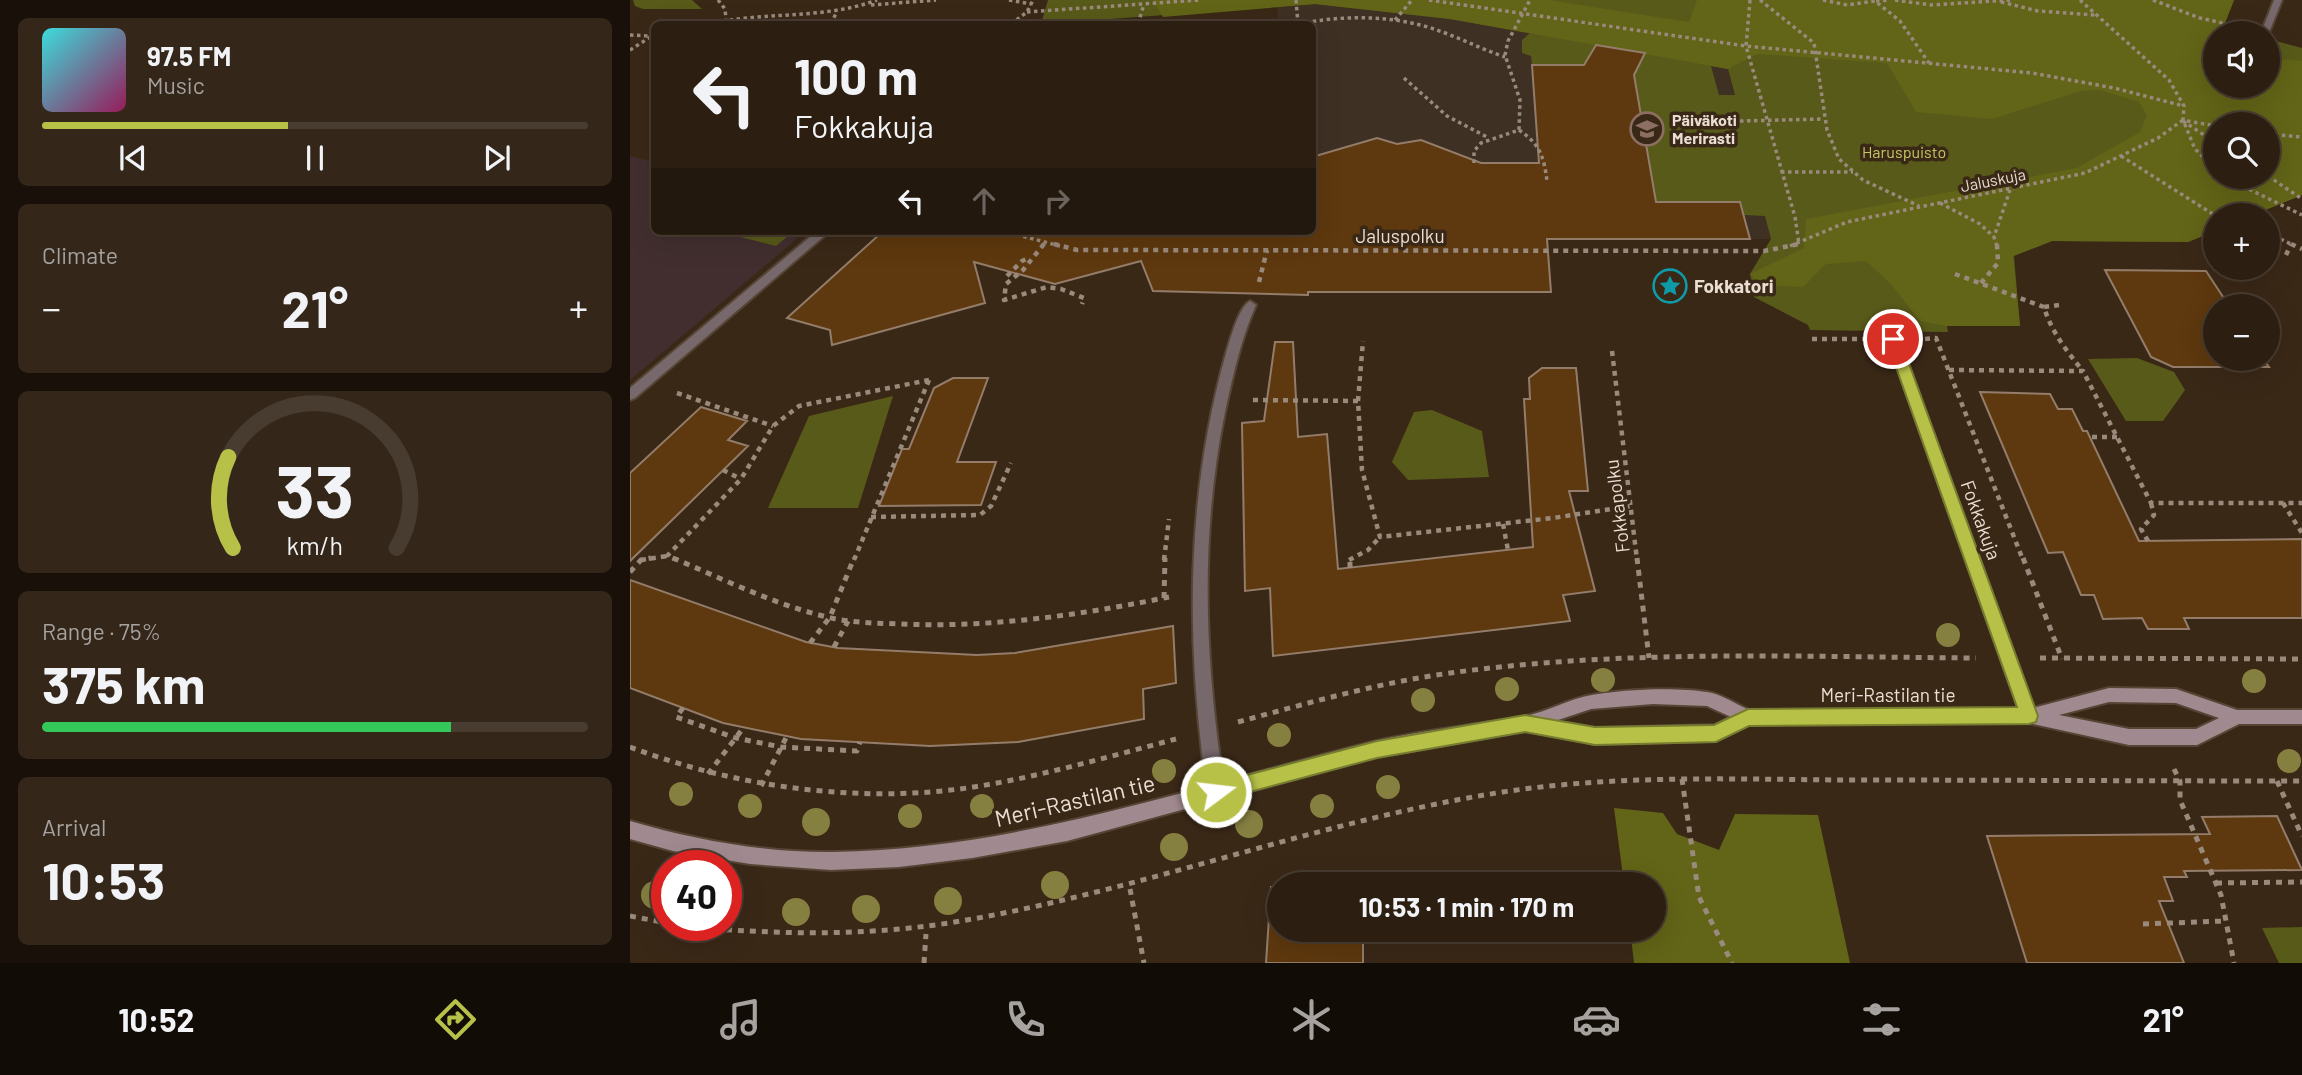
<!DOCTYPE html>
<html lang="en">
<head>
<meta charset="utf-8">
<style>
  :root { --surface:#2c1e11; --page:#34271a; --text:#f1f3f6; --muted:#a6a29f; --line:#483c31; --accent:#b7c148 }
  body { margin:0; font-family:Barlow,sans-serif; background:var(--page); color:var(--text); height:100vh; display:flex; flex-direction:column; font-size:26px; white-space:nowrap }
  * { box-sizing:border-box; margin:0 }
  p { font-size:23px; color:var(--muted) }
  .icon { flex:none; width:38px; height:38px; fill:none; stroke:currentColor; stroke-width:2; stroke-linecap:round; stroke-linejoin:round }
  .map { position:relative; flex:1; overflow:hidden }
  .panel { display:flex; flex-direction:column; gap:18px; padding:18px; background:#181009; width:630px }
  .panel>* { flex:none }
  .guide { position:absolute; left:21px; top:21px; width:665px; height:214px; border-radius:10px; box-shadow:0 7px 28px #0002,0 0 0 2px var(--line); background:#2c1e11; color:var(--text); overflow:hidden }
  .fabs { position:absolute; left:1573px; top:21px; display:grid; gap:14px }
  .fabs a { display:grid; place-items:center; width:77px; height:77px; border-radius:50%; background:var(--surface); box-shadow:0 7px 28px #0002,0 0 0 2px var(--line); font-size:35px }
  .speed { position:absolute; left:21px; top:850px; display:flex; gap:14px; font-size:35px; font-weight:700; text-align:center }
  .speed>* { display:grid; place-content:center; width:91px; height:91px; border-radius:50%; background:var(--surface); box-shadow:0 7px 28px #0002,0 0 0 2px var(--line); line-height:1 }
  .speed .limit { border:10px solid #d22; background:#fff; color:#111 }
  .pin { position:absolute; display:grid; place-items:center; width:60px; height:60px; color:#fff; margin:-30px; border:4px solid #fff; border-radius:50%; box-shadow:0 2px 7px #0007 }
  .me { position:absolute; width:77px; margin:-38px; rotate:75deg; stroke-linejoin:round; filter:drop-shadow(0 0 5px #0008) }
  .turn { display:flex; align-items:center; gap:24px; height:147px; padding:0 28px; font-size:32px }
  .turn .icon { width:91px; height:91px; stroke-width:2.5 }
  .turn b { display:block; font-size:49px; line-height:60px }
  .lanes { display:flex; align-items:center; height:66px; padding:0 28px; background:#0003; justify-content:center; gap:35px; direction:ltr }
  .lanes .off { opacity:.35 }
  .big { font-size:52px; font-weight:700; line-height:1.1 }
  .panel .tile { flex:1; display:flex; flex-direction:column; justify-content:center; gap:10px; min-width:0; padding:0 24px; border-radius:10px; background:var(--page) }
  .panel .dial { align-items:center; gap:0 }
  .dial svg { height:182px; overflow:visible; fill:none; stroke:var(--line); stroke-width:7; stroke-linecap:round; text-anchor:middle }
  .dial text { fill:var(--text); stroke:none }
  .song { display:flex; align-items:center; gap:21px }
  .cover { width:84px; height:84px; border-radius:10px; background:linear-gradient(135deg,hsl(180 70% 55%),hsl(330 70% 35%)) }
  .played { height:7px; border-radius:4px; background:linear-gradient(90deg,var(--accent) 45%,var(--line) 45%) }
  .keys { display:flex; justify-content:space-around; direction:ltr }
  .heat { display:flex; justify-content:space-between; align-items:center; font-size:38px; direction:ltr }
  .charge { height:10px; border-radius:5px; background:linear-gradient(90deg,#34c759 75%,var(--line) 0) }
  .trip { position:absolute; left:637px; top:872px; width:399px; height:70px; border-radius:35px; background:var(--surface); box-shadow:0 7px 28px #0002,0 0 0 2px var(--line); font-weight:700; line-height:70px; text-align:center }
  .menu { display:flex; height:112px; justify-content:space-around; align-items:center; background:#120c07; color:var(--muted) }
  .menu .icon { width:49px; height:49px }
  .menu .current { color:var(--accent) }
  .menu b { font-size:32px; color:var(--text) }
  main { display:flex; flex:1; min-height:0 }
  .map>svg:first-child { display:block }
  .commercial { fill:#422e2f }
  .education { fill:#3f3024 }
  .green { fill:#585a19; fill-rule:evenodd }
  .forest { fill:#626417; fill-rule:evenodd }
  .building { fill:#5e380e; stroke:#937d6a; stroke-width:2 }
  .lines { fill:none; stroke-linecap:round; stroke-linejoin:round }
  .lane-casing { stroke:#564535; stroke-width:4 }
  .street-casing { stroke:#564535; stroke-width:4 }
  .secondary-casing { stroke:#564535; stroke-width:4 }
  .path-far2 { stroke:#998a7c; stroke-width:3.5; stroke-dasharray:3.5 3.5; stroke-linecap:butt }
  .path-far1 { stroke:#998a7c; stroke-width:4.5; stroke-dasharray:5 5; stroke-linecap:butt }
  .path { stroke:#998a7c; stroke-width:5; stroke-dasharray:6 6; stroke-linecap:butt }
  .lane { fill:#76686b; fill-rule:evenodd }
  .street { fill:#76686b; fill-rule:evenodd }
  .secondary { fill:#a08a8f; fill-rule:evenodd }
  .tree { fill:#857f40 }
  .route { fill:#b7c148; stroke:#777d2f; stroke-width:2 }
  .labels { text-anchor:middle; stroke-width:7; stroke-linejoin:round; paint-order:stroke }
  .far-poi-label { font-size:16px; font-weight:bold; fill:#eaded3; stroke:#3a2817; text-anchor:start }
  .far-park-label { font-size:16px; fill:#c2c761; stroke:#3a2817 }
  .far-street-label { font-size:16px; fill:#eaded3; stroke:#3a2817 }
  .street-label { font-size:19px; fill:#eaded3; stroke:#3a2817 }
  .poi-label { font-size:19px; font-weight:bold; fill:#eaded3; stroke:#3a2817; text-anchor:start }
  .near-street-label { font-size:23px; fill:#eaded3; stroke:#3a2817 }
</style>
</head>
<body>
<main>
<section class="panel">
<div class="tile">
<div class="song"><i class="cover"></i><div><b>97.5 FM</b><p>Music</p></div></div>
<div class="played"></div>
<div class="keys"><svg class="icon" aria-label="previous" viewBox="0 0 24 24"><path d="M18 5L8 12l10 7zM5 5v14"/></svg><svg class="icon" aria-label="pause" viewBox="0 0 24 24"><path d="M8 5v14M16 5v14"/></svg><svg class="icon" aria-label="next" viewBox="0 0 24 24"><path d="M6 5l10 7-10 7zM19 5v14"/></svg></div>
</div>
<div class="tile"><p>Climate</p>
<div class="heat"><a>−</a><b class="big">21°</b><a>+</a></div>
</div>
<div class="tile dial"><svg viewBox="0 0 100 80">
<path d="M14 69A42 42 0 1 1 86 69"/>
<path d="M14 69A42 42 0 0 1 12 29" stroke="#b7c148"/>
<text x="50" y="56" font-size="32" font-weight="700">33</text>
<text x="50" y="72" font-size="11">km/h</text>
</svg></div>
<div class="tile"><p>Range · 75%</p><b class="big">375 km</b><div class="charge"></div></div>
<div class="tile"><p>Arrival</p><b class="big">10:53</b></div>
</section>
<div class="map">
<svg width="1672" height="963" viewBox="0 0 1672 963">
  <rect width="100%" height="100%" fill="#3a2817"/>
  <path class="commercial" d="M0,156L24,162V231H176L0,380Z"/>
  <path class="education" d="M685,4L820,19L1098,69L1142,239L967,240L965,226L884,238L496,231H682V24H611V20L648,18L647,7Z"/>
  <path class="green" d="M3,0H62L72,9H13L5,6Z
    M418,0H1604L1593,28L1615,33H1586V86H1638V39L1672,48V195L1623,215H1586L1585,231L1558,242L1422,241L1384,256L1390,326H1317L1318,332L1180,330L1178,325L1124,297L1120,274L1141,239L1135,216L1114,215L1069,203L1077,239L1032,240L1005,80L932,65H902L901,56L892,53V40L900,33L820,19L685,4L411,24ZM1081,66L1098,69L1105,95H1089ZM1586,124H1638V177H1586Z
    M87,231H164L146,246Z
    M1507,358L1544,372L1555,390L1533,421H1496L1458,359Z
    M263,396L228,508H138L179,416Z
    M802,410L852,431L859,477L778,480L762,462L784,412Z
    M1672,927V963H1649L1632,928Z"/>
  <path class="forest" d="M523,0H919L1059,22L1067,0H1604L1593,28L1586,33V86H1638V58L1672,61V195L1623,215H1586L1585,231L1558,242L1422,241L1383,256L1390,326H1316L1290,321L1260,283L1236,261L1196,264L1173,287L1129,285L1120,274L1174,248L1176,219L1447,168L1510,132L1517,115L1509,102L1470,90L1451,91L1362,119L1286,112L1257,63L1127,54L1098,69L820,19L685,4L533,17ZM1586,124H1638V177H1586Z
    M984,808L1033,813L1047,834L1089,850L1105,814L1188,815L1220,963H1004L1000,929H1024V884H994Z"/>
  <path class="building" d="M966,45L1015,53L1004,75L1026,202H1110L1120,239H917L921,292H678V295L523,291L511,261L425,284L344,262L355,303L202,345L200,330L157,318L250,234H276V231H682V157L747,138L767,144L791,140L851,163H909L902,65H954Z
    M1475,270L1576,271L1599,306H1586V359H1633L1639,367H1543L1521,357Z
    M645,342H663L668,437L697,434L708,569L903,547L894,399H900L899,378L912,368H946L958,491H939L965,591L933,595L940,621L643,656L640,588L615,591L612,423L634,421Z
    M323,378H358L327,462H366L351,505L249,506L272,449H279L304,388Z
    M1350,392L1420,394L1428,409H1442L1453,431H1457L1509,541L1672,539V618H1554L1559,629H1518L1512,618L1473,619L1464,595H1451L1433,552L1418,553Z
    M71,407L117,421L98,440L118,446L0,561V473Z
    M0,580L176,642L208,648L347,655L385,653L543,626L546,683L513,689L514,719L388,742L300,746L171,739L93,723L0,688Z
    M1647,816L1672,870L1554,871L1557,877H1534L1543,901H1529L1554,963H1397L1357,836L1580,834L1572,817Z
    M641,887H649V929H733V963H636Z"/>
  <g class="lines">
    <defs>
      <path id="lane" d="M1644,0H1652L1638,35V33H1631Z
        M620,301L626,305C611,339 603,375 595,412C569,539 575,665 595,792L592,798L586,800L580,798L577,792C556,644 555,498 596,353C600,340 609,306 620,301Z"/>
      <path id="street" d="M187,231H200L5,398L0,400V388Z
        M1263,335L1269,339L1407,716L1405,721L1399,723L1393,721L1391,716L1257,339Z"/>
      <path id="secondary" d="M1479,688L1546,689L1607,710H1672V724H1609L1567,745H1499L1399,723L1120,724L1086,741L965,744L896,731L747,757L437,841L342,858L269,867L201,870L120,864L43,851L0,839V821C65,840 136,853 204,852C390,849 565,786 743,742C791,730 842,726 891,717C915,713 938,699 962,695C993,689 1046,687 1077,692C1091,694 1106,704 1119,710L1399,709ZM1479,702L1546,703L1589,718L1566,729H1499L1429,715ZM1023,704L1077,706L1101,717L1085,725L965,728L925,721L961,709Z"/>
    </defs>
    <use href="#lane" class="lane-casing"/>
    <use href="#street" class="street-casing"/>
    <use href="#secondary" class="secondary-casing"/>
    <path class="path-far2" d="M88,0L95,9L96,19
      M379,0L401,4
      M666,0L668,24
      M799,0L1116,46L1402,73L1484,88L1554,106
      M1120,0L1116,46L1165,217L1169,244
      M1130,0L1184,43L1197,130L1209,159L1233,180L1289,206
      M1193,0L1217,5L1245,1L1270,21L1299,63
      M1265,0L1301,5L1380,0
      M1450,0L1539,80L1554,106L1553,120L1565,149L1586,170
      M1523,0L1570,18L1610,27
      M1246,1L1259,0
      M1371,2L1408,11L1466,15
      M241,5L306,0
      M397,12L570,0
      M765,20L782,0
      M79,24C135,11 193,20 247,0
      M201,24L207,11
      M381,24L397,12L403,0
      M508,24L514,4
      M669,24C712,15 762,15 804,29C828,37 851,49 875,57
      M0,35L20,36
      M0,50L22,36
      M774,78L817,116L859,138
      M1110,121L1194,119
      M1553,121L1586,143
      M1557,121L1586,126
      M889,130C910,144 914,157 917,181
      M1638,134L1672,137
      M1491,156L1586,216
      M844,163V151L851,143L889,130L890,100L875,55L878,41L900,0
      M1151,172H1223
      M1638,176L1672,199
      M1594,177L1672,215
      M1310,203L1350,224L1364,237
      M373,231L430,246
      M1638,233L1665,246
      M412,246L415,243
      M1160,246L1217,222L1455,173L1528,138L1553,120
      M1367,246L1364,237L1380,190"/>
    <path class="path-far1" d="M414,244L393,270L376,284L374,300L417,287L431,289L454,298L452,304
      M424,244L447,250L1134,251L1169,244
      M1661,244L1672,249
      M1656,255L1661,244
      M1325,274L1414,307
      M377,276L392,261L399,258
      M629,282L637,250
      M1351,283L1368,263L1367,244
      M1429,305L1414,307C1421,331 1436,350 1452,370
      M1182,339H1234
      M1295,339L1306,338L1393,560
      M982,351L1007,560
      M1319,370L1453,371L1521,503H1672
      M47,393L143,426
      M623,400L728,401L732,470L750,537L923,518L1001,506
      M728,401L733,341
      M1462,437H1487
      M93,470L111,479
      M1653,503L1672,533
      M241,517L350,515L361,506L381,463
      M873,524L878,550
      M1518,541L1511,529L1524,515L1521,503
      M11,560L37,556
      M47,560L37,556L111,479L143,426L169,406L299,380
      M224,560L299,380
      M534,560L539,519
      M719,560L738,550L750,537"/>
    <path class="path" d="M43,558C93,579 143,604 197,617C221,623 245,623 270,624C362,628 450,615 539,597
      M1007,558L1019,658
      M1393,558L1432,659
      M720,568V558
      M0,572L11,560L21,558
      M534,598L535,558
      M180,643L200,617L224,558
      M204,647L218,621
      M1410,658L1672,659
      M53,708L46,717L106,738L151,747L227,751L230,742
      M608,722C678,703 748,683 820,673C994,649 1171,657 1346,658
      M0,747C108,788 235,805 350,786C416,775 481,756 546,739
      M1544,769L1550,781V800L1591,895L1604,963
      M78,774L114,727
      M1052,779L1069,897L1102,963
      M1647,781L1672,836
      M131,786L157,736
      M1586,883L1672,882
      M500,889L514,963
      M0,916L37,923
      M1513,924L1595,921
      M48,926C141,934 226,937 319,923C507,893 685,821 873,792C984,775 1098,779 1210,780C1364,780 1518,781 1672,781
      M294,963L296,934"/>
    <use href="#lane" class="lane"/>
    <use href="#street" class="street"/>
    <use href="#secondary" class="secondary"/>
  </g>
  <g class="tree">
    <circle cx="1318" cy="635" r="12"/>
    <circle cx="973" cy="680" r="12"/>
    <circle cx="1624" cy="681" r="12"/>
    <circle cx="877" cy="689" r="12"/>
    <circle cx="793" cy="700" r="12"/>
    <circle cx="649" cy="735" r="12"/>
    <circle cx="1659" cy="761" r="12"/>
    <circle cx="534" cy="771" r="12"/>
    <circle cx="758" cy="787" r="12"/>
    <circle cx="51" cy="794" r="12"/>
    <circle cx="120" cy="806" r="12"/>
    <circle cx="352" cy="806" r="12"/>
    <circle cx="692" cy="806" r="12"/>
    <circle cx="280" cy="816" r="12"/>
    <circle cx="186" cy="822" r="14"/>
    <circle cx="619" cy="824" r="14"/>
    <circle cx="544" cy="847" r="14"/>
    <circle cx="425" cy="885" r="14"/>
    <circle cx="25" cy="895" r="14"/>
    <circle cx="318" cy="901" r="14"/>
    <circle cx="236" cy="909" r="14"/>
    <circle cx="166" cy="912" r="14"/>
  </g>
  <path class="route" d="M1263,334L1270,339L1408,716L1406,722L1399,724L1119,726L1086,742L965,745L895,732L747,758L586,801L579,799L576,792L579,786L586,783L747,741L895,715L965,727L1084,725L1118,709L1387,707L1256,339Z"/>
  <defs>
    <symbol id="school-ring" viewBox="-11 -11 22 22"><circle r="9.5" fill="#3a2817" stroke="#8d6e63" stroke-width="1.5"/><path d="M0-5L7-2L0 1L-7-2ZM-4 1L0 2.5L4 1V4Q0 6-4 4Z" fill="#8d6e63"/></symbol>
    <symbol id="sight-ring" viewBox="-11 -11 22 22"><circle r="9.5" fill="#3a2817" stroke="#0f9aa8" stroke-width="1.5"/><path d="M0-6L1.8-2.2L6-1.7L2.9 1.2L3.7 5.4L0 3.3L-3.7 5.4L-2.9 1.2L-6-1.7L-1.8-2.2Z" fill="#0f9aa8"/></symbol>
  </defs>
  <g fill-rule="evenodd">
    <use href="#school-ring" x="998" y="110" width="38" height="38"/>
    <use href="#sight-ring" x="1021" y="267" width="38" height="38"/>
  </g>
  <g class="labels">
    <g class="far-poi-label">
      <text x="1042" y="126">Päiväkoti<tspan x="1042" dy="18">Merirasti</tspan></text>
    </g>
    <g class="far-park-label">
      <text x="1274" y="158">Haruspuisto</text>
    </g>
    <g class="far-street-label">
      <text transform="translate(1363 180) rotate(-11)" y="6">Jaluskuja</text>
    </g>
    <g class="street-label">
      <text x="770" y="243">Jaluspolku</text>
      <text transform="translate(987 506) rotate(-97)" y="7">Fokkapolku</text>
      <text transform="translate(1351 520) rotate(70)" y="7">Fokkakuja</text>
      <text x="1258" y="702">Meri-Rastilan tie</text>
    </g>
    <g class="poi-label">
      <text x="1064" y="293">Fokkatori</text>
    </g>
    <g class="near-street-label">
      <text transform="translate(445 801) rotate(-13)" y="8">Meri-Rastilan tie</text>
    </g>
  </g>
</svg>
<div class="fabs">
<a><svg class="icon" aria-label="sound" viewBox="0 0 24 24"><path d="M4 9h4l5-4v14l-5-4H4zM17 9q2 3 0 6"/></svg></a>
<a><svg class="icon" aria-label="search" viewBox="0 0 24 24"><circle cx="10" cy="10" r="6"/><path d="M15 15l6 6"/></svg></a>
<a>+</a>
<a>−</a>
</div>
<div class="speed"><div class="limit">40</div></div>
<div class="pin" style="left:1263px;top:339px;background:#d93025"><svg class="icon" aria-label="arrive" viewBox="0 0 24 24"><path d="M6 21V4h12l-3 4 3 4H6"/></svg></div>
<svg class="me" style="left:586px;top:792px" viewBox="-20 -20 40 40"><circle r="17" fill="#b7c148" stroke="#fff" stroke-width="3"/><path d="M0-11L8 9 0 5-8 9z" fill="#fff"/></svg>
<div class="trip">10:53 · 1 min · 170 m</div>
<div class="guide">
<div class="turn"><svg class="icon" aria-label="left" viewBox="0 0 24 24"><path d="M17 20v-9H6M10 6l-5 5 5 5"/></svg><div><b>100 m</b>Fokkakuja</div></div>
<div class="lanes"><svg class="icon" aria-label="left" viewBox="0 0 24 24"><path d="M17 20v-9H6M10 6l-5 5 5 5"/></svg><svg class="icon off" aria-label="ahead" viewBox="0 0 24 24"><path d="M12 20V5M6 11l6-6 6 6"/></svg><svg class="icon off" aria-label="right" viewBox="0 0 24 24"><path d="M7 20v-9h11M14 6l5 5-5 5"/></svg></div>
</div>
</div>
</main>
<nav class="menu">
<b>10:52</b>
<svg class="icon current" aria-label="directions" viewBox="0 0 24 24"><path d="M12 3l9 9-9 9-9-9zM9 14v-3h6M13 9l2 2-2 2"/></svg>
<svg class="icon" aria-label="music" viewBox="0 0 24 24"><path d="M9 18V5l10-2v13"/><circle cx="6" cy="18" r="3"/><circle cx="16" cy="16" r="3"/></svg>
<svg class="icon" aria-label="phone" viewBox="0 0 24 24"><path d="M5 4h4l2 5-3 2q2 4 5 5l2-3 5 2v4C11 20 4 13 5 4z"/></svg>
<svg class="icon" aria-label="climate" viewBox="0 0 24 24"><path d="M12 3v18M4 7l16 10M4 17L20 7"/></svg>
<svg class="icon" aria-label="car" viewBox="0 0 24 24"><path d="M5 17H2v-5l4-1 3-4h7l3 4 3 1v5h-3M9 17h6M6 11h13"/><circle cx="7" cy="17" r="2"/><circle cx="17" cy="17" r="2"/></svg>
<svg class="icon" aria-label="filters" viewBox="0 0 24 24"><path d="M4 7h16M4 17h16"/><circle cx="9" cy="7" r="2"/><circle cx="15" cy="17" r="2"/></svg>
<b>21°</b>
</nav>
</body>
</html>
